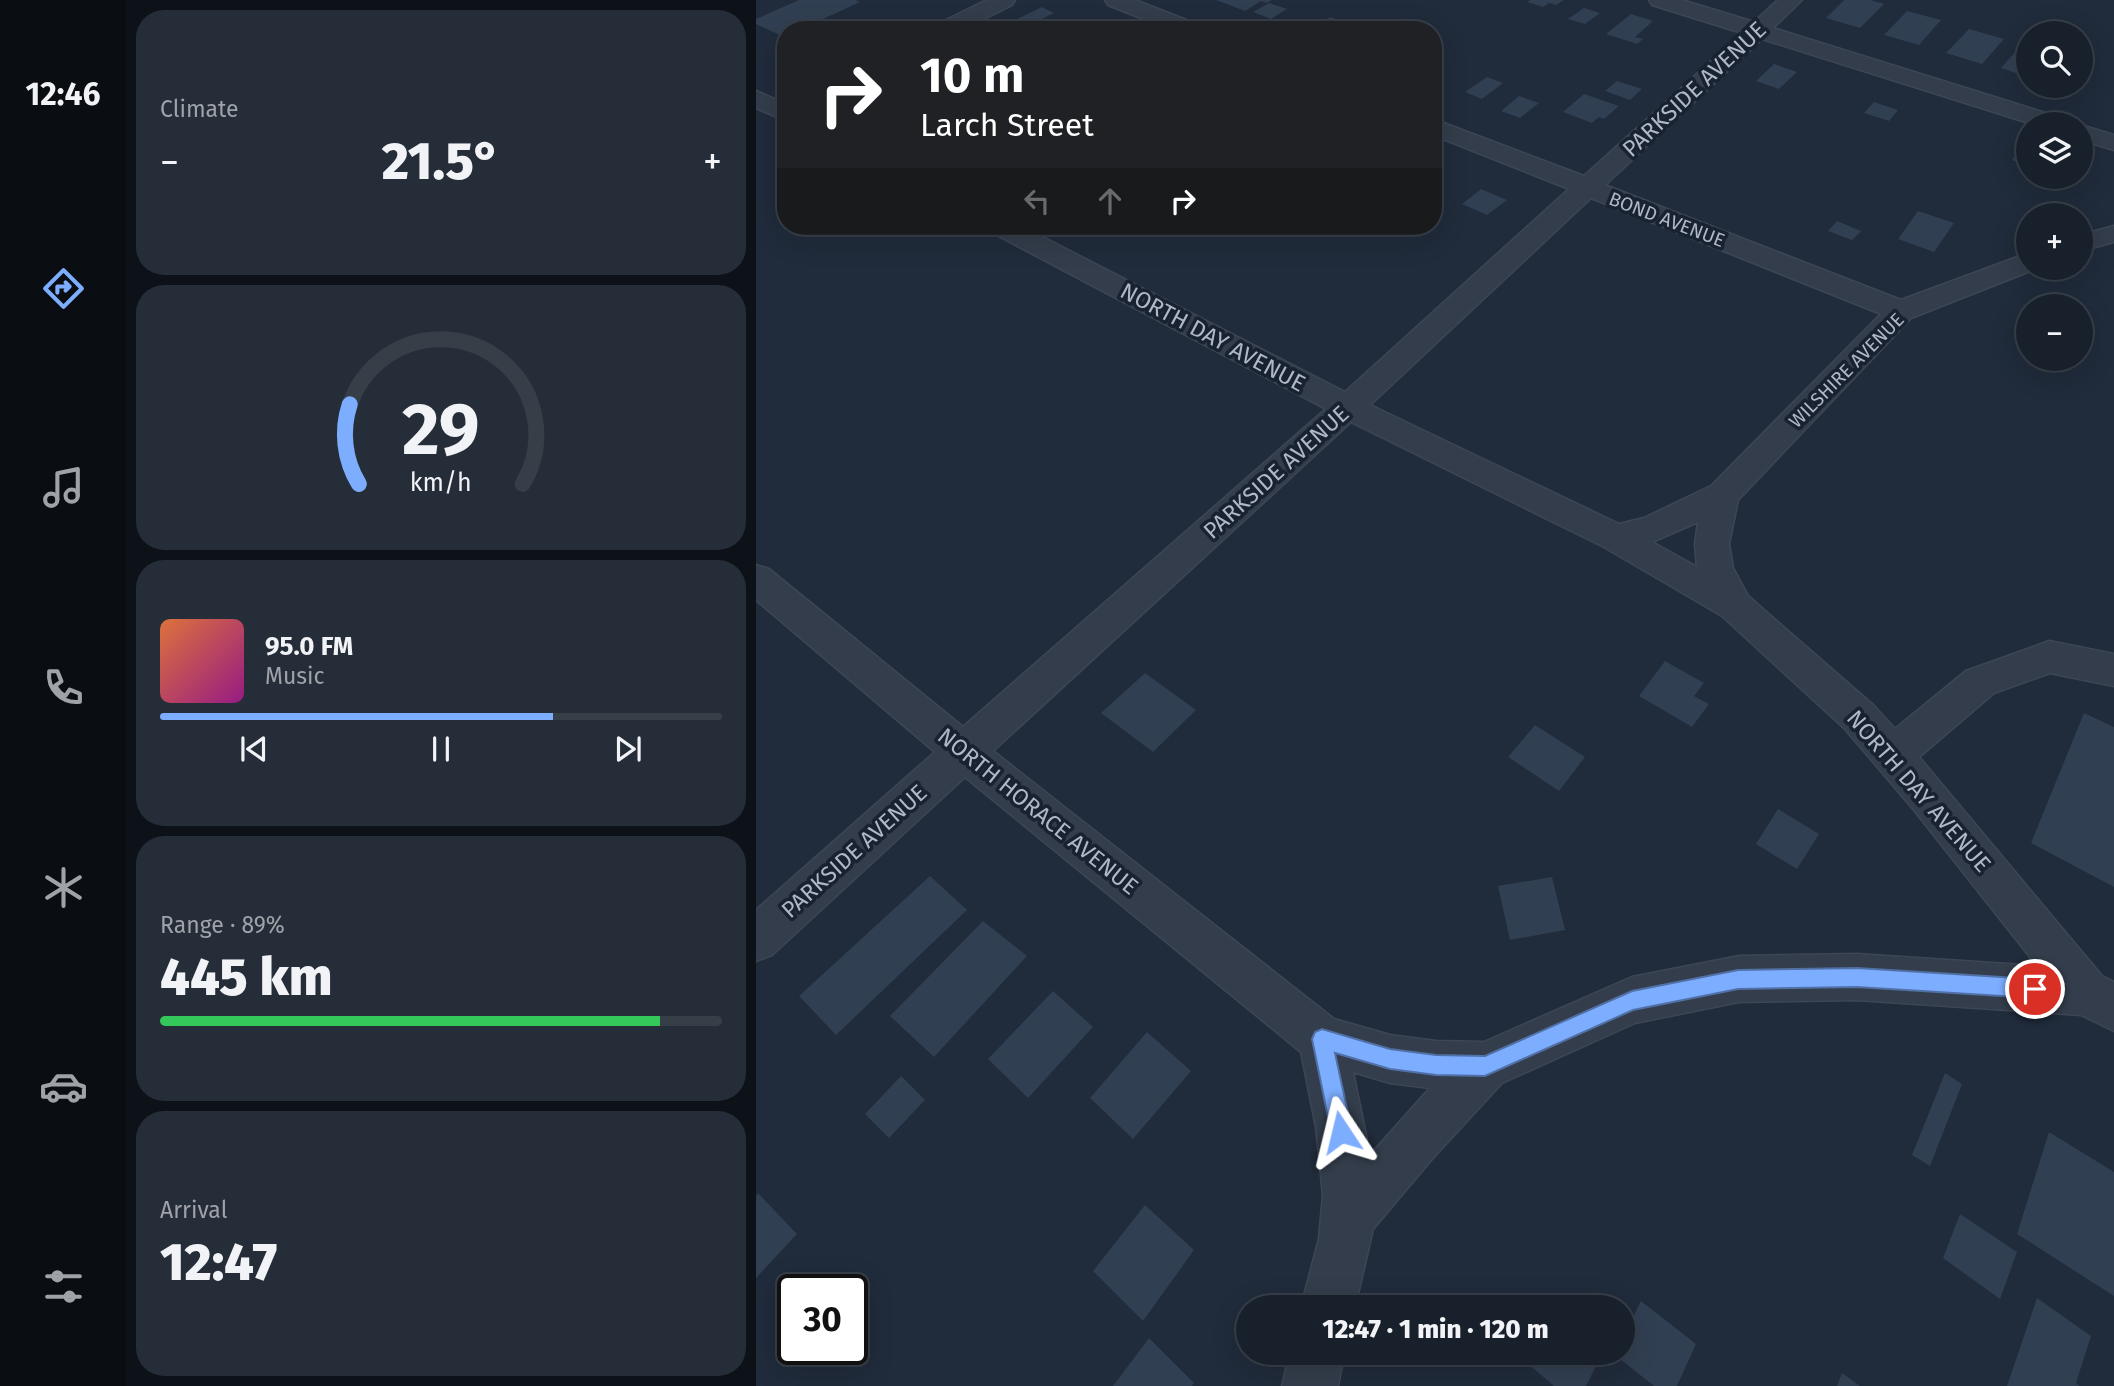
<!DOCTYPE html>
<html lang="en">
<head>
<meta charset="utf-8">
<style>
  :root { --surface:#18202c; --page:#252d38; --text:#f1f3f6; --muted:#9fa3a9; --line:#363e48; --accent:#7cadff }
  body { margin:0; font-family:"Fira Sans",sans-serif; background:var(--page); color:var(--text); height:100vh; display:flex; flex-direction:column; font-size:26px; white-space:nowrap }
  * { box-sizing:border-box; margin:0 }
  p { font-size:23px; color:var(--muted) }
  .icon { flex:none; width:38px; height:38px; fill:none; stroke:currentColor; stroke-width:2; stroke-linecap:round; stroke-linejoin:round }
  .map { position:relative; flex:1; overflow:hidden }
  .details { display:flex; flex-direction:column; gap:10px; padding:10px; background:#0d1218; width:630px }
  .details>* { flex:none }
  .banner { position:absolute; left:21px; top:21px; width:665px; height:214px; border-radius:28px; box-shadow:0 7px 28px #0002,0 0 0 2px var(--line); background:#202124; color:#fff; overflow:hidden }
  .buttons { position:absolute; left:1260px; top:21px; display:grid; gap:14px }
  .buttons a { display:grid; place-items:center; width:77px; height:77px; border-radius:50%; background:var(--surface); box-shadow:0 7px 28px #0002,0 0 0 2px var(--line); font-size:35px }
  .speed { position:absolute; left:21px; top:1274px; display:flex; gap:14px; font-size:35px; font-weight:700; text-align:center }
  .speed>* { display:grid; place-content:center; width:91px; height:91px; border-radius:50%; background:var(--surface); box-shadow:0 7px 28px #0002,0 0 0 2px var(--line); line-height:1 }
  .speed .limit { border:4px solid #111; border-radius:10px; background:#fff; color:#111 }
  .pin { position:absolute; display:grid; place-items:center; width:60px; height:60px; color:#fff; margin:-30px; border:4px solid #fff; border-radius:50%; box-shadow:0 2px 7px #0007 }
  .me { position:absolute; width:77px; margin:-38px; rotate:350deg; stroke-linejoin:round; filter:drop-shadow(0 0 5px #0008) }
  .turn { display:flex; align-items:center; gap:24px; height:147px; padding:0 28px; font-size:32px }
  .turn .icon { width:91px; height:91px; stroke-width:2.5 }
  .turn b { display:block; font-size:49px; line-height:60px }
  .lanes { display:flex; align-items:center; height:66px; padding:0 28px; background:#0003; justify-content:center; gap:35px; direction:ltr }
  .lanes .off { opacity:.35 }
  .big { font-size:52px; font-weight:800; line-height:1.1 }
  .details .widget { flex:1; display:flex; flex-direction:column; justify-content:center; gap:10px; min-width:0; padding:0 24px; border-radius:28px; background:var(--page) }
  .details .dial { align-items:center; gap:0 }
  .dial svg { height:182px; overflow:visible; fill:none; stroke:var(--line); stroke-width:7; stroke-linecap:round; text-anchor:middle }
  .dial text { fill:var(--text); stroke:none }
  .song { display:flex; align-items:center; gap:21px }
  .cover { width:84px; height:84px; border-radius:10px; background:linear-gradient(135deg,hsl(20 70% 55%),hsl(310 70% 35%)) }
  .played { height:7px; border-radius:4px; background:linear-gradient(90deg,var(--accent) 70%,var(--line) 70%) }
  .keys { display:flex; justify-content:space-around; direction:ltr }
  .heat { display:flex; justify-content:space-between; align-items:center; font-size:38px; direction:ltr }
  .charge { height:10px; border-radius:5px; background:linear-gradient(90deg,#34c759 89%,var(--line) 0) }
  .trip { position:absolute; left:480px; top:1295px; width:399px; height:70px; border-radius:35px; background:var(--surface); box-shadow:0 7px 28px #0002,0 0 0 2px var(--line); font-weight:800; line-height:70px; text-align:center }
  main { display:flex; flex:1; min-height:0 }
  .tab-bar { display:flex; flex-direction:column; width:126px; justify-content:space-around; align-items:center; background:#0a0d12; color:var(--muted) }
  .tab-bar .icon { width:49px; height:49px }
  .tab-bar .current { color:var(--accent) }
  .tab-bar b { font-size:32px; color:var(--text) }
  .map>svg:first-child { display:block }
  .building { fill:#313f52 }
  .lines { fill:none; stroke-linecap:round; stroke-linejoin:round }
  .minor-casing { stroke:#3d4654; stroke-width:3 }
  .minor { fill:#333d4b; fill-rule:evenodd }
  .route { fill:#7cadff; stroke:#5170a6; stroke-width:2 }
  .labels { text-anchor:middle; stroke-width:7; stroke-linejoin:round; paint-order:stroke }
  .far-street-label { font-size:19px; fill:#aeb8c7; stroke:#192230 }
  .street-label { font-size:23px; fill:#aeb8c7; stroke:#192230 }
</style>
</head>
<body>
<main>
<nav class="tab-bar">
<b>12:46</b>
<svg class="icon current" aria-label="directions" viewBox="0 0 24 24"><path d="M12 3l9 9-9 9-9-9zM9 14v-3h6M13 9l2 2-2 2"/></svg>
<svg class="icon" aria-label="music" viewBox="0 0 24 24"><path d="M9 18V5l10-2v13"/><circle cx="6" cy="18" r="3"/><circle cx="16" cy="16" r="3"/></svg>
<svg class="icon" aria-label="phone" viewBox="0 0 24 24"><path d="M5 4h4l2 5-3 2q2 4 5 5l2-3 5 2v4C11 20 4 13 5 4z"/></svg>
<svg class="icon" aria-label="climate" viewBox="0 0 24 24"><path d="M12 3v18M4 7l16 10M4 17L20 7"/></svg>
<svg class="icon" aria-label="car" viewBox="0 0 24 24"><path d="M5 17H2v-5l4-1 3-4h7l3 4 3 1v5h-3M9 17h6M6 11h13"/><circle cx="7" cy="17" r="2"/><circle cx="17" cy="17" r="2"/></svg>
<svg class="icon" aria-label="filters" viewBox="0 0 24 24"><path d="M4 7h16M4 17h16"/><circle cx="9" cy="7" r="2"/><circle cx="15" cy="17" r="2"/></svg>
</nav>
<section class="details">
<div class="widget"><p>Climate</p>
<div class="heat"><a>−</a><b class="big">21.5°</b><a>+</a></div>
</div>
<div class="widget dial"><svg viewBox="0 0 100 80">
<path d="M14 69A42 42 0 1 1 86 69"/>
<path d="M14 69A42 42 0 0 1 10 34" stroke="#7cadff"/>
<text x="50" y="56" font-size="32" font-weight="700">29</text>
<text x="50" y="72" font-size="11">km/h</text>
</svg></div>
<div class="widget">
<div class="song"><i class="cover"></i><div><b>95.0 FM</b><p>Music</p></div></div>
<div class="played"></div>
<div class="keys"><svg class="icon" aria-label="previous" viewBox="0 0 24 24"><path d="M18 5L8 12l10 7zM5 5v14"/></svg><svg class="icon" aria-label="pause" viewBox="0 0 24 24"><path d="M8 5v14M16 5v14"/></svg><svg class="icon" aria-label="next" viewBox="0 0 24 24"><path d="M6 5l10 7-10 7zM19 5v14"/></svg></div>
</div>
<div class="widget"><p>Range · 89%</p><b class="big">445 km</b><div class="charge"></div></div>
<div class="widget"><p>Arrival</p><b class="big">12:47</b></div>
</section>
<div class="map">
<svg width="1358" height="1386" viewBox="0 0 1358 1386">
  <rect width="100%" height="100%" fill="#202b3b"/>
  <path class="building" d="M43,0H100L104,2L43,30H30L28,37L0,24V19Z
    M460,0H516L510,3L505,1L489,11Z
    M774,0H808L800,5L793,3L787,7L771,2Z
    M1088,0H1115L1128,4L1104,28L1070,18Z
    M513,3L531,9L515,19L497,12Z
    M286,7L298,13L270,27L257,21Z
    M828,8L844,13L829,24L812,19Z
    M1151,11L1185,20L1163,45L1128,35Z
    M875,14L897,21L879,37L887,39L881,44L850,34Z
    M574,17L594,24L585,30H554Z
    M646,19L658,23L649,30H631Z
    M1213,29L1248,39L1226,64L1190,53Z
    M1260,51L1272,55V77L1245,68Z
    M1018,64L1041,72L1023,89L1000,81Z
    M731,77L747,83L726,99L709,92Z
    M861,81L886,89L874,100L849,91Z
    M828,94L863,106L848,119L843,117L836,123L807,112Z
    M763,96L783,103L764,118L745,111Z
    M1118,102L1142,110L1133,121L1108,113Z
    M1265,148L1272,150V166L1256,160Z
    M1274,177H1305L1300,186Z
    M725,189L751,200L731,215L706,204Z
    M1162,211L1198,223L1178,252L1142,239Z
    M1081,221L1105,231L1096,240L1072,231Z
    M909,661L948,683L938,696L953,704L936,727L883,696Z
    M389,673L440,710L397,752L345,713Z
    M1328,713L1358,727V887L1275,843Z
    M779,725L829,757L803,791L752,757Z
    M1022,809L1063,834L1041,869L1000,844Z
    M174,876L211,910L80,1035L43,996Z
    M796,877L809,930L754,940L742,886Z
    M227,921L271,956L178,1057L134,1016Z
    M297,991L337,1027L272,1098L232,1059Z
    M391,1032L435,1071L377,1139L334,1098Z
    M1189,1073L1206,1084L1174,1166L1156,1155Z
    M145,1076L169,1100L133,1138L109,1114Z
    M1293,1132L1358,1172V1296L1261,1234Z
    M2,1193L41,1234L0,1278V1196Z
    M389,1205L438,1250L387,1321L337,1271Z
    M1204,1214L1261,1252L1244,1299L1187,1258Z
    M1281,1298L1335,1336L1320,1383L1324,1386H1251Z
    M885,1301L940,1344L921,1386H898L859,1355L866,1353V1340Z
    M393,1338L438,1383L436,1386H357Z
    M763,1353H825L840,1366L830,1386H798L762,1355Z
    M1086,1373L1104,1386H1081Z"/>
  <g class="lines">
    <defs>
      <path id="minor" d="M231,0H259L256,5L206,30H177L180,25Z
        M349,0H379L443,25L446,30H415L352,5Z
        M893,0H926L998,22L1022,0H1046L1017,28L1309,119L1312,124H1276L1006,39L849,185L1145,300L1272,253V268H1282L1155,318L982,500L973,544L977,568L992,596L1117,705L1139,729L1210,671L1280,646L1293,641L1358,654V686L1294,673L1238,693L1163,757L1346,976L1358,982V1031L1325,1015L1101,1000L983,1002L879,1023L746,1083L676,1159L617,1229L599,1307H545L563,1239L567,1195L560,1127L545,1052L209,777L16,955L0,961V910L179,752L0,600V565L13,569L207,727L570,409L235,232L232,226H265L589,392L813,189L677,135V119L828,176L986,33L896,5ZM835,198L1125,314L955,486L888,518L863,524L614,405ZM595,422L848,547L966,616L1089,729L1158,810L1281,966L1101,954L983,956L876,977L728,1042L680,1041L634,1035L578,1019L237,751ZM942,522L939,544L941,567L896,542ZM597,1072L634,1083L674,1088L614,1155Z
        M0,91L30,104V121L0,108Z
        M1325,125L1358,135V150L1325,140Z
        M1358,226V242L1325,251V235Z
        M534,1353H588L582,1386H526Z"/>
    </defs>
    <use href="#minor" class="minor-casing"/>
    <use href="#minor" class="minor"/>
  </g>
  <path class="route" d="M1101,968L1279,979L1286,982L1288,989L1286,995L1279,998L1101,987L982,989L877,1010L729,1076L680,1075L634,1069L579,1053L596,1132L593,1140L585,1143L578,1140L575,1132L556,1039L559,1032L566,1029L634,1049L680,1055L729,1056L876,991L982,970Z"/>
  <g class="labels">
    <g class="far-street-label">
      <text transform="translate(911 219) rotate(21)" y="7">BOND AVENUE</text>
      <text transform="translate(1090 370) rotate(-45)" y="7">WILSHIRE AVENUE</text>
    </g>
    <g class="street-label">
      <text transform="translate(938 89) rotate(-43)" y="8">PARKSIDE AVENUE</text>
      <text transform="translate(457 337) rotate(28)" y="8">NORTH DAY AVENUE</text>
      <text transform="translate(520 472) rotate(-42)" y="8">PARKSIDE AVENUE</text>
      <text transform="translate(1163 791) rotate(49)" y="8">NORTH DAY AVENUE</text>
      <text transform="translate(282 811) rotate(39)" y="8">NORTH HORACE AVENUE</text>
      <text transform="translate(98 851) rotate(-42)" y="8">PARKSIDE AVENUE</text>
    </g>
  </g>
</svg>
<div class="buttons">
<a><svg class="icon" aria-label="search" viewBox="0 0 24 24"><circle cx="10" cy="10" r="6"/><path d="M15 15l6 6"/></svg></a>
<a><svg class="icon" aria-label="layers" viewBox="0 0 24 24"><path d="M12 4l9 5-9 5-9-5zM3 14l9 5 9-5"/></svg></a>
<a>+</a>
<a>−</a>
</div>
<div class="speed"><div class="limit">30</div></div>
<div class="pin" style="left:1279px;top:989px;background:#d93025"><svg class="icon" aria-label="arrive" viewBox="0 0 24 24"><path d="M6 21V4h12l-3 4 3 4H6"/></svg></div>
<svg class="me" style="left:585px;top:1132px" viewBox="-20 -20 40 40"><path d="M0-17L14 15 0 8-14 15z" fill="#7cadff" stroke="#fff" stroke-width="4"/></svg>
<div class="trip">12:47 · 1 min · 120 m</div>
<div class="banner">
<div class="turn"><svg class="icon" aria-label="right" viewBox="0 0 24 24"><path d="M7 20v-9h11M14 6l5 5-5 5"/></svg><div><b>10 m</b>Larch Street</div></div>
<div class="lanes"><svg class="icon off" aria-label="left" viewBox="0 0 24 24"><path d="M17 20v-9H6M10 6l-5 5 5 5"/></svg><svg class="icon off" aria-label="ahead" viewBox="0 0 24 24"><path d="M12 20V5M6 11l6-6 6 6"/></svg><svg class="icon" aria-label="right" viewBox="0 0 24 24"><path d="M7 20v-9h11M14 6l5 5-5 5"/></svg></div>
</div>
</div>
</main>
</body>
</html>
